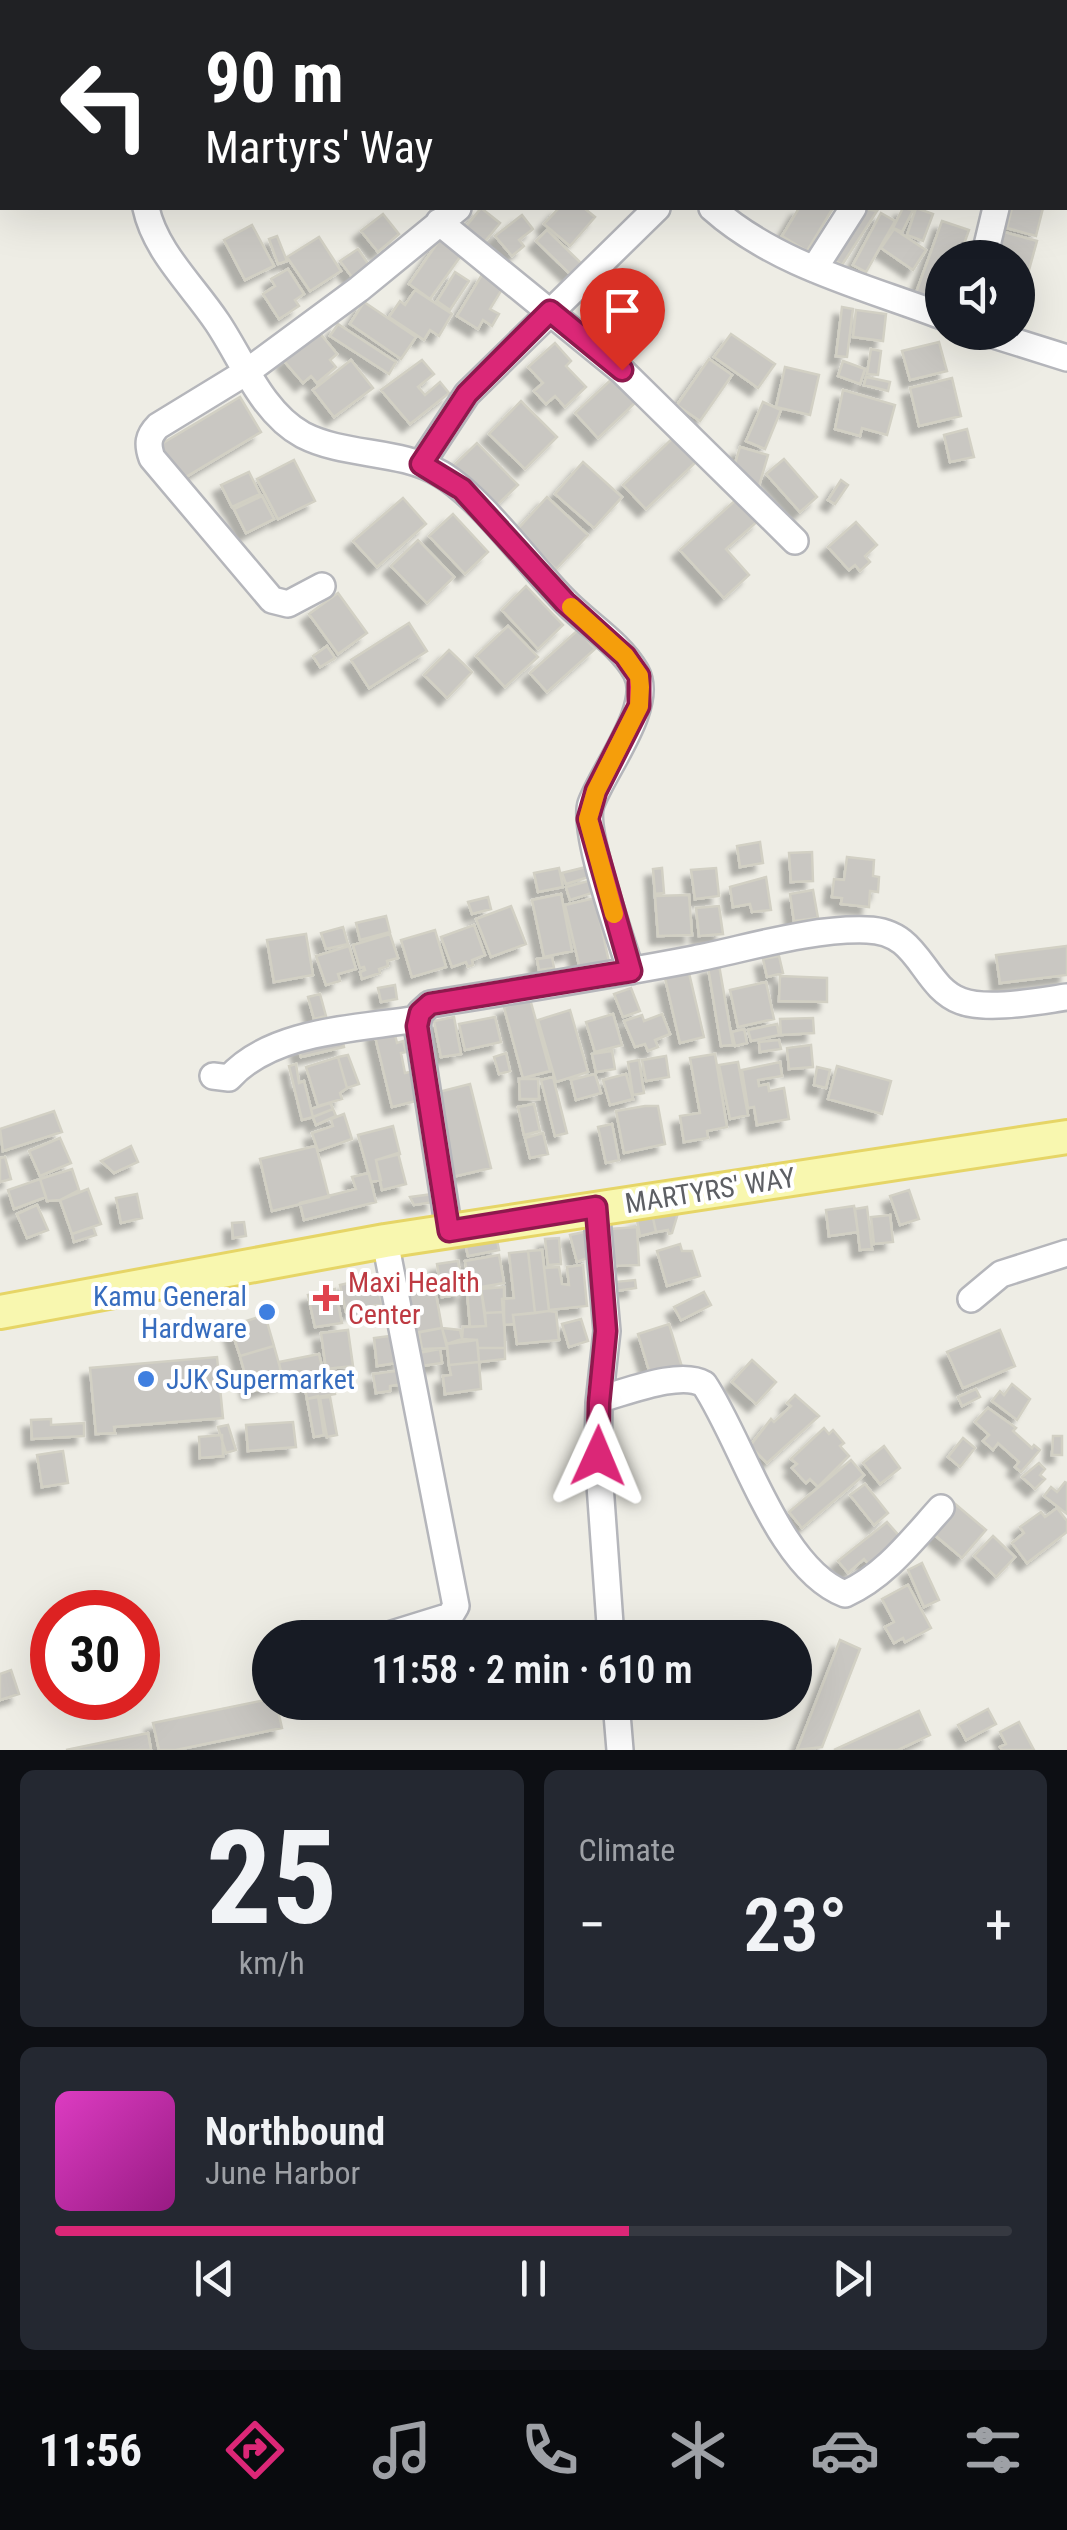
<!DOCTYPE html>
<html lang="en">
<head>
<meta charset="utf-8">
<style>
  :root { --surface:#171b24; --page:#242831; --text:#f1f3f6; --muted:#9ea1a6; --line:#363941; --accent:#db2777 }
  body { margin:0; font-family:"Roboto Condensed",sans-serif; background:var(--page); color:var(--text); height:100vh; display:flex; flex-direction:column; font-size:38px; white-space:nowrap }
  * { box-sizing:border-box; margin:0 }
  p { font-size:32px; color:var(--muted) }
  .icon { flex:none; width:55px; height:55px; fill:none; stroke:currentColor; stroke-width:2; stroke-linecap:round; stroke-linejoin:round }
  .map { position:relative; height:1750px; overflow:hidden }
  .panel { display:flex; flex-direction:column; gap:20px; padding:20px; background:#0d0f14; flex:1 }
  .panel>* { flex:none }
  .top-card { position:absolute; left:0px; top:0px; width:1068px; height:210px; box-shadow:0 10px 40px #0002; background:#202124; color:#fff; overflow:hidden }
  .fabs { position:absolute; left:925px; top:240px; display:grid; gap:20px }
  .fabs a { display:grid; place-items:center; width:110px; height:110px; border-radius:50%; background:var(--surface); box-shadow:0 10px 40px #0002; font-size:50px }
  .speed { position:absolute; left:30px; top:1590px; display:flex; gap:20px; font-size:50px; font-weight:700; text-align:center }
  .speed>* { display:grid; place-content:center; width:130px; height:130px; border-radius:50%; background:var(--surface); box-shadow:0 10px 40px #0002; line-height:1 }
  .speed .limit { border:15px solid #d22; background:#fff; color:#111 }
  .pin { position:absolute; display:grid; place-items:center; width:85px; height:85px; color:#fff; margin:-102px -42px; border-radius:50% 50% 50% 0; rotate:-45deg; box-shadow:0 0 10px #0007 }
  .pin .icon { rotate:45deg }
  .me { position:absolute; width:110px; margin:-55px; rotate:1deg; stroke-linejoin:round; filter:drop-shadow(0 0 8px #0008) }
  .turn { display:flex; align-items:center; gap:35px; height:210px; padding:0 40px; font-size:45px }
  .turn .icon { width:130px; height:130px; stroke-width:2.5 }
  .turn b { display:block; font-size:70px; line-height:85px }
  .big { font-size:75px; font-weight:600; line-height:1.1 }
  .panel .card { flex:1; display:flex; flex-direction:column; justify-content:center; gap:15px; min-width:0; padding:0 35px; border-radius:15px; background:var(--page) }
  .panel .dial { align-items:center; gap:0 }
  .dial b { font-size:130px; line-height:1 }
  .song { display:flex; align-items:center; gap:30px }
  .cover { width:120px; height:120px; border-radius:15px; background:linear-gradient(135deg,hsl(310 70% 55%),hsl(310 70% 35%)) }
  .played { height:10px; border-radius:5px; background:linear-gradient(90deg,var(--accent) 60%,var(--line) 60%) }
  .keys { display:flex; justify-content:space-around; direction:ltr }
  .heat { display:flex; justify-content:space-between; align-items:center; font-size:55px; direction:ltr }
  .panel .tiles { flex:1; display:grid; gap:20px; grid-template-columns:1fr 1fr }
  .card:last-child { grid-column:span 2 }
  .trip { position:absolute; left:252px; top:1620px; width:560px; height:100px; border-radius:50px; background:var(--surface); box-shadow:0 10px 40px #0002; font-weight:600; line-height:100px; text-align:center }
  .tabs { display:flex; height:160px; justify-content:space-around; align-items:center; background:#090b0e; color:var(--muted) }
  .tabs .icon { width:70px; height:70px }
  .tabs .selected { color:var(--accent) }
  .tabs b { font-size:45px; color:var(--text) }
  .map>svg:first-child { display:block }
  .building { fill:#c9c7c2; stroke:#d2d0c4; stroke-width:2.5; filter:url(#shadow) }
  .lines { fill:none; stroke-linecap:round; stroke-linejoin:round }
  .minor-casing { stroke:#b5b6bb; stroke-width:30 }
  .major-casing { stroke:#e6d566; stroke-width:38 }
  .minor { stroke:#fff; stroke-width:25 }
  .major { stroke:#f8f7af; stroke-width:32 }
  .route-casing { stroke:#8e194d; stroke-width:25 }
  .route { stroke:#db2777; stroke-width:18 }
  .slow { stroke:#f59e0b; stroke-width:18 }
  .health-dot { fill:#e0444e; stroke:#fff; stroke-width:4 }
  .shop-dot { fill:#3f7fe0; stroke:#fff; stroke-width:4 }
  .labels { text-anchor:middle; stroke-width:8; stroke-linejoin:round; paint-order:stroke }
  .street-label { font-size:28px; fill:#5d5f64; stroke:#fff }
  .health-label { font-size:28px; fill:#be3a42; stroke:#fff; text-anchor:start }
  .shop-label { font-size:28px; fill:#366cbe; stroke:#fff; text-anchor:end }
</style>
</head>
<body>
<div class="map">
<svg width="1067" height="1750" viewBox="0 0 1067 1750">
  <defs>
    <filter id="shadow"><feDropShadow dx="-8" dy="8" stdDeviation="2.5" flood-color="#0004"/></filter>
  </defs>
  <rect width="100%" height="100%" fill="#eeede5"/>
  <path class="building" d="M481,208L500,223L478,250L459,235Z
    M559,208H584L595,217L570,246L544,224Z
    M799,208H833L807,251L782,236Z
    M861,208L877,211L842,265L829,257Z
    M903,208L913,210L902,232L893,228Z
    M916,208L933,214L923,241L907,235Z
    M1012,208H1043L1036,236L1007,228Z
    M881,213L895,221L866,272L853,265Z
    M383,214L399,234L378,252L361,231Z
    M522,215L533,229L519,240L524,246L512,256L495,236Z
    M942,221L969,230L959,258H942V303L916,293Z
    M252,225L274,266L245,280L224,240Z
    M894,229L926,250L913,270L881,248Z
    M547,230L583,265L572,276L536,241Z
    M1004,232L1037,241L1018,310V258H997Z
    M443,235L465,250L430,299L409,284Z
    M277,236L287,261L278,264L269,239Z
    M319,237L341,271L310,291L287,257Z
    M358,249L369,265L352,277L340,261Z
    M288,269L304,294L295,300L299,306L279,319L263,294L275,286L271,279Z
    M455,272L469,281L450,310L437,301Z
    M483,273L504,286L490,309L499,314L492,326L483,320L478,329L457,316Z
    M415,290L452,314L439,336L430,330L424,340L389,317L400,301L405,305Z
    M364,302L416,337L401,359L350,324Z
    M842,307L853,309L847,357L836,356Z
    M856,310L886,314L883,341L853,337Z
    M338,324L396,362L389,374L330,336Z
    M319,332L337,354L330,360L336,367L317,383L311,376L303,383L284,361Z
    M731,334L775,364L758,388L714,357Z
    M939,342L947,371L910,380L902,351Z
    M555,343L571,361L566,366L586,387L565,407L555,396L546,404L534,391L543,383L528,367Z
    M871,349L881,351L878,375L867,374Z
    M709,359L732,375L700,421L677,405Z
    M351,360L373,388L334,417L313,390Z
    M422,360L434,374L418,387L425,395L440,382L449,393L410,424L381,390Z
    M843,361L865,369L860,384L838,376Z
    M785,367L819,375L810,415L776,407Z
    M614,377L637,401L598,438L575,413Z
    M866,377L890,382L888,391L864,385Z
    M952,378L961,416L919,426L910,388Z
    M843,390L895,405L887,435L862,428L860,436L835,429Z
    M240,397L261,432L179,481L158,446Z
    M521,401L557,437L525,469L489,434Z
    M763,402L781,410L765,449L746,441Z
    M967,429L974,457L950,462L944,435Z
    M674,437L697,461L646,509L623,485Z
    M477,443L518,485L495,507L454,465Z
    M740,447L768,455L759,486L731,477Z
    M784,459L817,497L800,512L766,474Z
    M294,460L315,501L278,519L257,479Z
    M583,462L622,497L594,528L555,494Z
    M249,472L260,494L232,507L221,485Z
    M841,480L848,485L835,504L828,500Z
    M262,496L274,519L246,533L234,509Z
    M547,497L588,535L556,569L516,531Z
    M403,498L426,524L377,567L353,541Z
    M738,498L759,520L726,549L749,575L724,598L680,550Z
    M453,514L488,552L465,574L429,536Z
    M856,522L877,545L865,556L870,562L860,571L855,565L849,570L828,547Z
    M418,540L454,577L427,603L391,566Z
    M526,586L563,625L538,649L502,610Z
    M338,593L367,633L338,654L309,614Z
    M409,623L427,651L369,688L351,660Z
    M508,626L538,657L505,687L476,656Z
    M578,630L595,649L547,692L530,673Z
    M327,646L335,658L320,667L313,656Z
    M449,650L472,672L447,698L424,675Z
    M760,842L763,863L740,867L737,846Z
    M812,852L813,881L791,882L789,853Z
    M847,857L874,860L873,876L879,877L878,892L870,891L869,907L841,904L842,898L832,897L834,879L844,880Z
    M586,867L589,877L566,884L562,873Z
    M559,868L563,887L538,892L534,873Z
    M662,868L664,893L655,894L653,869Z
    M716,868L719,896L695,899L691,870Z
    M766,877L771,910L752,912L750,904L733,907L730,887Z
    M592,880L595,892L570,900L566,887Z
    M813,890L818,918L794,921L790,894Z
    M561,894L572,951L544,957L532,900Z
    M689,895L692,935L658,936L655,896Z
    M488,897L491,909L472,914L468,902Z
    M595,898L609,962L580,969L565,905Z
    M511,906L526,944L491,957L476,919Z
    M719,906L723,934L699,936L696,908Z
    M386,916L390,932L360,940L356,923Z
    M474,925L485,955L472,960L473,965L468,967L466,962L452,967L441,937Z
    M343,927L348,944L326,949L321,933Z
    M435,930L446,967L412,977L401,940Z
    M306,934L313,975L274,982L267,940Z
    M390,934L398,958L387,961L388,966L379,969L380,973L362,979L360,972L365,970L364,967L360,968L353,945Z
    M349,946L356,969L338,974L340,981L326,985L316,956Z
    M1067,946V975L1000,983L996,955Z
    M779,956L783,973L767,977L763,959Z
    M552,957L554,968L539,970L537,959Z
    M719,965L733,1045L721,1046L708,967Z
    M689,973L704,1037L680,1043L665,978Z
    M780,976L827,978V1002L779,1001Z
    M766,982L774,1019L738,1027L730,990Z
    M395,985L397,999L381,1002L378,988Z
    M631,988L640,1011L623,1017L614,994Z
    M320,994L326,1016L314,1019L308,997Z
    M530,999L550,1071L523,1078L504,1007Z
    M570,1010L588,1072L556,1082L538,1020Z
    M613,1014L622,1045L595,1052L586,1022Z
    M662,1014L670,1034L655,1040L658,1047L648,1051L645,1044L635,1047L624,1021L642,1015L644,1021Z
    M454,1017L461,1054L441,1057L434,1021Z
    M495,1017L501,1042L465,1050L459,1024Z
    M813,1018L814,1033L781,1035L780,1019Z
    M777,1024L779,1035L751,1041L748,1030Z
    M393,1027L397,1043L403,1041L406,1052L401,1053L405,1073L414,1071L418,1086L413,1085L416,1101L392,1107L374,1032Z
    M744,1029L747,1043L735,1046L732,1032Z
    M342,1038L344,1047L301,1057L298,1047Z
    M779,1040L781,1049L760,1052L759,1042Z
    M811,1045L813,1067L789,1069L787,1048Z
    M612,1051L615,1069L596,1072L592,1054Z
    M506,1053L510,1071L499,1074L494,1057Z
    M715,1054L727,1127L707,1131L708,1138L684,1142L680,1116L700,1113L690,1058Z
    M348,1055L359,1084L347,1088L338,1057Z
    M666,1056L669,1077L646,1081L642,1060Z
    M338,1057L347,1088L340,1093L342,1099L318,1106L306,1067Z
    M639,1060L644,1093L633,1095L628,1062Z
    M738,1062L748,1115L730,1119L719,1065Z
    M780,1062L782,1076L758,1080L759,1086L768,1084L769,1091L784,1088L789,1119L757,1125L754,1107L748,1108L742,1070Z
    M296,1064L299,1083L304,1081L313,1117L302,1120L289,1066Z
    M837,1066L891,1081L882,1114L828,1099Z
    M817,1067L830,1070L826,1088L814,1085Z
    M595,1074L601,1093L576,1100L571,1080Z
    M626,1074L633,1099L610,1105L603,1080Z
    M553,1077L567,1133L555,1136L541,1080Z
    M519,1079H538L539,1099H520Z
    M470,1084L491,1168L452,1177L431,1094Z
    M330,1103L333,1109L313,1117L311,1109Z
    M534,1104L540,1131L524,1135L518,1107Z
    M645,1106H658L665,1144L624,1153L616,1111Z
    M333,1109L336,1116L316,1125L313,1117Z
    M54,1111L62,1132L3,1151L0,1129Z
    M344,1114L352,1139L318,1151L312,1133L333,1126L331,1119Z
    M612,1124L619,1160L606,1163L598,1127Z
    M393,1126L400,1154L376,1160L381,1180L371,1182L358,1135Z
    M543,1133L548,1154L530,1158L525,1138Z
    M60,1138L71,1163L40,1176L29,1151Z
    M131,1146L138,1162L114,1173L101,1161Z
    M316,1146L329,1197L272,1211L260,1159Z
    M398,1153L406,1184L382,1190L376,1160Z
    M5,1157L11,1179L0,1182V1158Z
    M72,1169L79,1190L60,1200L47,1201L40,1179Z
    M369,1173L376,1202L304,1220L300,1203L356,1189L352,1177Z
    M40,1179L46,1197L14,1209L8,1190Z
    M88,1189L101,1224L72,1234L60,1200Z
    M909,1190L919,1219L900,1225L890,1196Z
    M137,1194L142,1218L121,1223L116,1198Z
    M433,1194L434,1202L414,1205L410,1197Z
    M37,1205L48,1230L27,1238L17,1214Z
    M854,1206L858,1232L829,1236L826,1210Z
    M867,1207L872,1249L860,1250L855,1209Z
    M678,1213L672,1233L669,1234L668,1230L656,1232L653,1218Z
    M890,1215L893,1242L874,1244L871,1217Z
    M653,1218L656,1232L640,1236L637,1220Z
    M244,1222L246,1236L233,1238L232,1223Z
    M93,1227L96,1235L74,1242L72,1234Z
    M637,1227L639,1265L613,1266L610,1229Z
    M584,1232L590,1257L577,1262L570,1235Z
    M496,1236L499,1250L468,1256L465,1242Z
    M559,1238L561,1264L548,1265L545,1239Z
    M680,1244L682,1251H692L700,1276L667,1286L657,1251Z
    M542,1250L549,1311L535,1313L528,1251Z
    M528,1251L535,1313L513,1315L514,1324L504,1325L502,1299L514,1298L509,1253Z
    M499,1255L504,1283L470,1289L465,1261Z
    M458,1261L463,1294L442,1297L437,1264Z
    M583,1265L587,1306L549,1310L544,1268L559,1267L562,1284L569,1285L567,1267Z
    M376,1277L382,1304L346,1312L340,1285Z
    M635,1280L636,1288L616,1291L614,1282Z
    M434,1283L442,1328L416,1333L408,1287Z
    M504,1287V1312L485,1313L481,1289Z
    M335,1289L342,1323L315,1327L308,1295Z
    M481,1289L486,1326L470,1327L467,1290Z
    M704,1292L711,1305L681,1320L674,1307Z
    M549,1311L556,1312L559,1340L517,1344L513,1315Z
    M504,1312L505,1348H478L477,1340L462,1339L463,1327L486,1326L485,1313Z
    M265,1315L274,1346L240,1356L230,1326Z
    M581,1319L588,1341L569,1347L562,1324Z
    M669,1324L682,1367L651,1377L638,1334Z
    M442,1328L460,1330L462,1339L447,1344Z
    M442,1328L447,1348L422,1349L419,1332Z
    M348,1330L353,1366L326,1369L321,1333Z
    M1000,1330L1015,1366L963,1388L947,1352Z
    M398,1335L402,1362L377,1366L374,1338Z
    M477,1340L479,1362L449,1365L447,1344Z
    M274,1346L284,1382L250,1392L240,1356Z
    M478,1348H505V1359L479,1362Z
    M440,1349L442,1363L421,1366L418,1353Z
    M319,1354L323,1371L282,1380L279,1362Z
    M217,1357L223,1418L114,1427L115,1433L96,1434L90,1368Z
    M752,1360L776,1382L756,1404L732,1382Z
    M479,1362L481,1389L445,1394L443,1376L451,1375L449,1365Z
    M403,1370L408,1383L390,1386V1391L376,1393L373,1374Z
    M332,1377L335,1394L307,1399L304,1382Z
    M1012,1384L1030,1399L1017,1420L992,1401L1000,1391L1004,1395Z
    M976,1389L980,1397L962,1406L958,1397Z
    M795,1395L819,1416L767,1463L750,1446L771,1419L774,1422L791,1406L787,1403Z
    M318,1396L324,1435L314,1437L307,1399Z
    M330,1397L337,1435L327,1437L320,1398Z
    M988,1408L1016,1428L1013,1431L1032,1448L1034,1445L1040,1450L1021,1472L1015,1467L1019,1462L998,1443L993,1450L983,1441L989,1435L975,1422Z
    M51,1419V1425L84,1423V1436L32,1439L31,1420Z
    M293,1422L296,1447L248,1451L246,1425Z
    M228,1425L236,1450L226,1453L218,1427Z
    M824,1428L829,1434L833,1430L844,1443L840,1446L849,1456L818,1487L810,1479L806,1483L792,1468L797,1464L791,1459Z
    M222,1435L223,1456L200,1458L199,1437Z
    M1053,1436H1062V1455H1052Z
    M963,1438L975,1448L960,1467L948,1457Z
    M884,1446L900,1468L880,1484L863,1463Z
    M63,1451L68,1483L42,1487L37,1455Z
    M851,1460L864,1475L802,1528L789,1512Z
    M1039,1463L1045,1469L1040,1475L1045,1479L1035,1489L1022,1477Z
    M1065,1482L1067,1483V1514L1044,1496L1051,1487L1057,1492Z
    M865,1484L888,1513L874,1525L850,1495Z
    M954,1503L986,1530L962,1558L930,1531Z
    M1057,1508L1067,1521V1532L1027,1563L1012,1543L1024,1533L1020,1527L1041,1512L1045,1517Z
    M887,1522L901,1538L870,1566L864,1559L848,1573L838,1561Z
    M993,1536L1015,1557L996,1577L974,1556Z
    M922,1563L939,1600L924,1607L908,1570Z
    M908,1585L931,1628L905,1642L903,1638L894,1643L885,1627L894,1622L882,1599Z
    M840,1640L860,1649L822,1747L797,1750Z
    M11,1670L19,1694L0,1700V1674Z
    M270,1699V1702H276L282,1728L176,1750H159L153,1723Z
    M988,1709L996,1724L966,1740L958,1725Z
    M919,1711L930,1735L898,1750H834Z
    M1019,1722L1034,1750H1002L1000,1747L1006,1744L1000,1732Z
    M148,1733L151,1750H66Z"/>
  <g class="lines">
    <defs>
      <path id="minor" d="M90,0V2
        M484,0L486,2
        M651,2V0
        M146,208C155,251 193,286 217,322C242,359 262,413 303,435C346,457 399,449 441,474C480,497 528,563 562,598C585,623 619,642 636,672C655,706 603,770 591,804C582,830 621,940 631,971
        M712,208C776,265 863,286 942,316
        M439,222L622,371L795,541
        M984,258L996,208
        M814,269L853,208
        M984,332L1067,358
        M421,464L467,394L657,208
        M322,586L288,604L272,600L152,458C147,444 148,436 158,426L248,371L359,289L458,208
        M213,1076L229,1078C272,1030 356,1029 417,1019
        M596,1207L607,1331L599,1403L598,1457L611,1638
        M449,1231L417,1025L420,1013L430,1004C518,990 606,976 694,959C749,948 811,928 867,930C921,931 921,986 961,1001C988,1011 1038,1001 1067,997
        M971,1299L1001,1274L1067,1253
        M600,1399C627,1392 680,1370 704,1384C743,1442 778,1569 845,1594C885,1576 912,1540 941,1508
        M379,1638L450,1616L456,1606L385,1241
        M616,1702L620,1750"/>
      <path id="major" d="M0,1312L385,1241L1067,1137"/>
    </defs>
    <use href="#minor" class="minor-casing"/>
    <use href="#major" class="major-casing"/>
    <use href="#minor" class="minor"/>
    <use href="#major" class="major"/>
  </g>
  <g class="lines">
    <defs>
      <path id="route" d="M598,1456L599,1403L606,1331L596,1207L449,1231L417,1026L420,1013L430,1004L631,971L588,819L596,791L639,706V676L625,656L565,602L462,489L421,464L467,394L550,311L622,370"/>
    </defs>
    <use href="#route" class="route-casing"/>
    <use href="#route" class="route"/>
    <path class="slow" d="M571,607L625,656L639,676L640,687L639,706L596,791L588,819L614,914"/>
  </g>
  <path class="health-dot" d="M321 1283h10v10h10v10h-10v10h-10v-10h-10v-10h10z"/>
  <g class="shop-dot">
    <circle cx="267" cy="1312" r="10"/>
    <circle cx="146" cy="1379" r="10"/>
  </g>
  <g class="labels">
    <g class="street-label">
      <text transform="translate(710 1190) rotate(-9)" y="10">MARTYRS' WAY</text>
    </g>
    <g class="health-label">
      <text x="348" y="1292">Maxi Health<tspan x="348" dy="32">Center</tspan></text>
    </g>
    <g class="shop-label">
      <text x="247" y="1306">Kamu General<tspan x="247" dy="32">Hardware</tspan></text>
      <text x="166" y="1389" text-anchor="start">JJK Supermarket</text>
    </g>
  </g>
</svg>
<div class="fabs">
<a><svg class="icon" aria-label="sound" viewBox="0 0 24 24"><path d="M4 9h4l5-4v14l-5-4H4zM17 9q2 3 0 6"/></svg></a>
</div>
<div class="speed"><div class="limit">30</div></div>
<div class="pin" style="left:622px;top:370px;background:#d93025"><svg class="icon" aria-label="arrive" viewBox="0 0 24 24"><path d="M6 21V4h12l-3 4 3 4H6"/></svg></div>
<svg class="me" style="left:598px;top:1456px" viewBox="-20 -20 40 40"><path d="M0-17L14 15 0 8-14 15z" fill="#db2777" stroke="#fff" stroke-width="4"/></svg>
<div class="trip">11:58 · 2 min · 610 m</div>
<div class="top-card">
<div class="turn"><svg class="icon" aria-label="left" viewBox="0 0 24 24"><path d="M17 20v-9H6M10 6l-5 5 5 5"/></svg><div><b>90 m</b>Martyrs' Way</div></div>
</div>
</div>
<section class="panel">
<div class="tiles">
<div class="card dial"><b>25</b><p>km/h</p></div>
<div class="card"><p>Climate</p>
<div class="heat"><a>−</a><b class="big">23°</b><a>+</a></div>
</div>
<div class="card">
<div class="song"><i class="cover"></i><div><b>Northbound</b><p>June Harbor</p></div></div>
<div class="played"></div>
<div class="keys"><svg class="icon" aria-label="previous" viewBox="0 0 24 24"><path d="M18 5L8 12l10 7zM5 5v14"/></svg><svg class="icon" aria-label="pause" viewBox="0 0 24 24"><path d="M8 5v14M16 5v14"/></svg><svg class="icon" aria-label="next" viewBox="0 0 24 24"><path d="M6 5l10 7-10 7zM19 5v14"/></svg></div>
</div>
</div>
</section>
<nav class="tabs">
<b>11:56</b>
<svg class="icon selected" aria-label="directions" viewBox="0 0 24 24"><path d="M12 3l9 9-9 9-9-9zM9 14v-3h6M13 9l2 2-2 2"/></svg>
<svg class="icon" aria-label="music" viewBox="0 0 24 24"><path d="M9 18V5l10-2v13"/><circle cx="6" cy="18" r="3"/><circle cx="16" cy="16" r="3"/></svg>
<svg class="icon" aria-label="phone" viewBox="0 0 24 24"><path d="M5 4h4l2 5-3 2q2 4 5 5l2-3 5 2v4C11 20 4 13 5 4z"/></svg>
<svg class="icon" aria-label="climate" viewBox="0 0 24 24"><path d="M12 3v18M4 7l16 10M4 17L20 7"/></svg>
<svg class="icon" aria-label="car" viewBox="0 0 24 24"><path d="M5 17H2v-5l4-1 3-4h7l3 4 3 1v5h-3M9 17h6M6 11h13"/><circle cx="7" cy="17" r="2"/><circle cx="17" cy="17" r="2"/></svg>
<svg class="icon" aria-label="filters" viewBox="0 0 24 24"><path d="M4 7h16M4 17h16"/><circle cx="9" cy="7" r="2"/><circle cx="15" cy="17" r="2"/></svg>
</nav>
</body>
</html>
